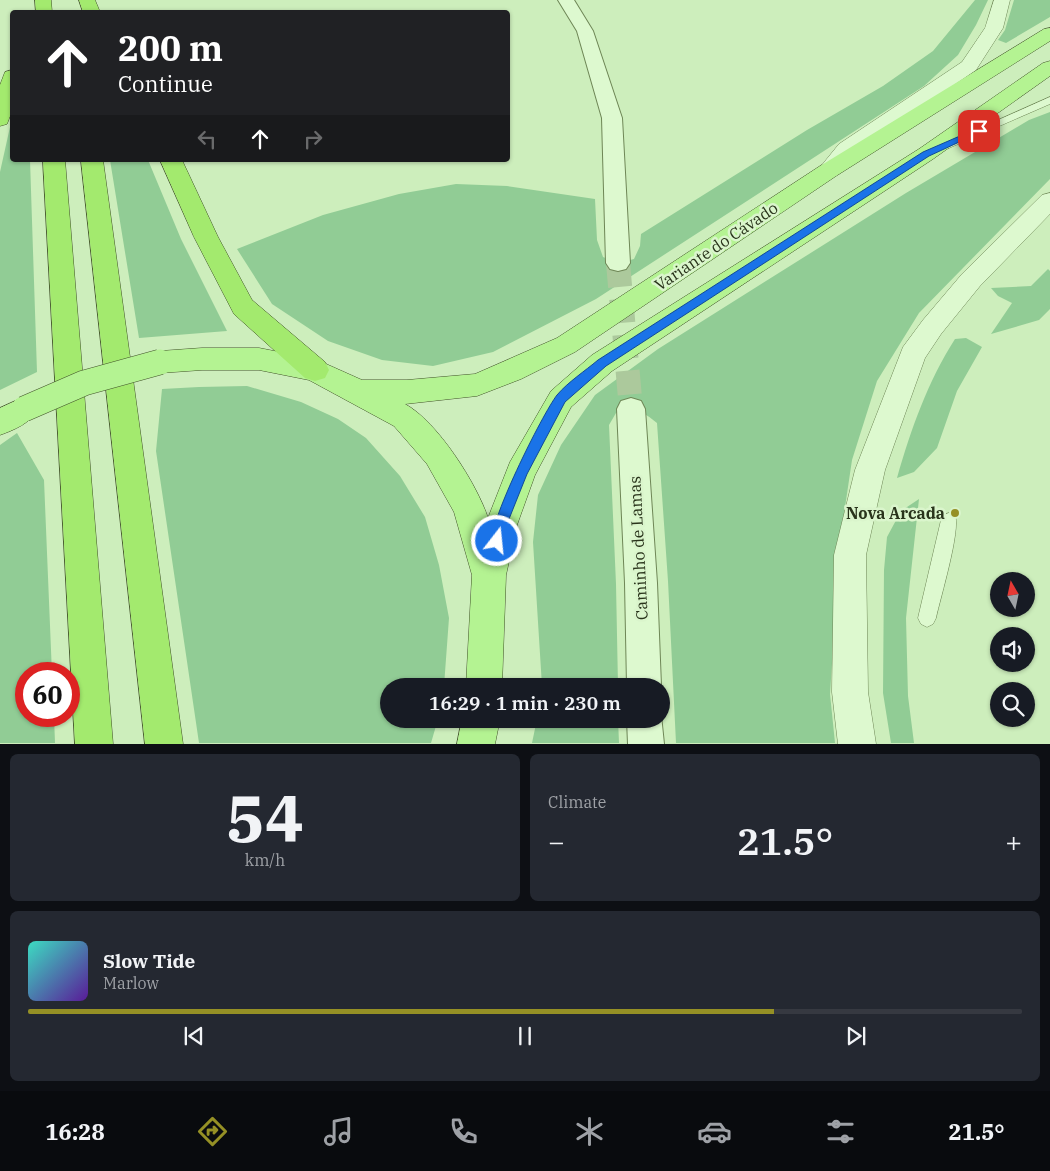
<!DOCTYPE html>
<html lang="en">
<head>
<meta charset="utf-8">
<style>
  :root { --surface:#171b24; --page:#242831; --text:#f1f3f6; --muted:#9ea1a6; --line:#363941; --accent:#959025 }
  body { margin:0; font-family:"IBM Plex Serif",serif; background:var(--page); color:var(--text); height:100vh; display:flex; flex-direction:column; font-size:19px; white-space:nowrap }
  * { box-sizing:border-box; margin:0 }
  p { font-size:16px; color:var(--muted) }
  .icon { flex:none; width:28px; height:28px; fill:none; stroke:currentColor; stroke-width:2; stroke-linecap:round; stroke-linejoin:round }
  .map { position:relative; height:744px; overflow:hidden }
  .details { display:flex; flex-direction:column; gap:10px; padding:10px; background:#0d0f14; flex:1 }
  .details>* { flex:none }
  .top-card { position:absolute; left:10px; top:10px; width:500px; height:152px; border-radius:5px; box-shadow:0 1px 4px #0004; background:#202124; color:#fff; overflow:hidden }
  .needle { width:32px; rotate:351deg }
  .buttons { position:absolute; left:990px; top:572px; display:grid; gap:10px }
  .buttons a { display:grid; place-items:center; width:45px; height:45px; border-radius:50%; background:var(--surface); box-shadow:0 1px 4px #0004; font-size:25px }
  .speed { position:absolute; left:15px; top:662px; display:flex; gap:10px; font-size:25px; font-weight:700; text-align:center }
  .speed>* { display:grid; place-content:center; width:65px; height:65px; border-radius:50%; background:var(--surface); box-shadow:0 1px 4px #0004; line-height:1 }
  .speed .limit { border:8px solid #d22; background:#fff; color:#111 }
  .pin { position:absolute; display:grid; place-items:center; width:42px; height:42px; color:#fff; margin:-21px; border-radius:10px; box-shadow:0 2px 8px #0006 }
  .me { position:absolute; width:55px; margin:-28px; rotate:16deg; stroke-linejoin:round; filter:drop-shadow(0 0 4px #0008) }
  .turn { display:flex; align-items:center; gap:18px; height:105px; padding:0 25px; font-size:22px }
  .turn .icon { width:65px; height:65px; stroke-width:2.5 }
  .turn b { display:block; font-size:35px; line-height:42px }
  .lanes { display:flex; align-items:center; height:48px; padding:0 25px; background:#0003; justify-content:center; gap:25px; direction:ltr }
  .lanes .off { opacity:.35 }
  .big { font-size:38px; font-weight:600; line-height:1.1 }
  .details .tile { flex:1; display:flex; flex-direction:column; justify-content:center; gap:8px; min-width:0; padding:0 18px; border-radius:8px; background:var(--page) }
  .details .dial { align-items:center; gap:0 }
  .dial b { font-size:65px; line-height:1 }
  .song { display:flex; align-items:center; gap:15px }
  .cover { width:60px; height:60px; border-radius:8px; background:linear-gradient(135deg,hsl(170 70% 55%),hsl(270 70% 35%)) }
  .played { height:5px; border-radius:2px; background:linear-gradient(90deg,var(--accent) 75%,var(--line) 75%) }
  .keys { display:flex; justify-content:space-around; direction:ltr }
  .heat { display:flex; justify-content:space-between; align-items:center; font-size:28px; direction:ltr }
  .details .tiles { flex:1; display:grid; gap:10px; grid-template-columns:1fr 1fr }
  .tile:last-child { grid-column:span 2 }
  .trip { position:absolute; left:380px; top:678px; width:290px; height:50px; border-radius:25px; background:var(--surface); box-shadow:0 1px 4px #0004; font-weight:600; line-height:50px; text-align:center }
  .tabs { display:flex; height:80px; justify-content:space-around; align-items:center; background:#090b0e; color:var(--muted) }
  .tabs .icon { width:35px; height:35px }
  .tabs .current { color:var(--accent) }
  .tabs b { font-size:22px; color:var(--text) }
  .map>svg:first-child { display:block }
  .green { fill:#91cc95 }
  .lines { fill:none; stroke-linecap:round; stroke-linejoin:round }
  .minor-tunnel { stroke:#acc99c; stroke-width:24; stroke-dasharray:24 12; stroke-linecap:butt }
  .service-casing { stroke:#6e8656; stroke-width:1 }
  .minor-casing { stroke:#6e8656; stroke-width:2 }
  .tertiary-casing { stroke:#6e8656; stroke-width:1 }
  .primary-casing { stroke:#42532a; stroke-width:1 }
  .trunk-casing { stroke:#42532a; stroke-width:1 }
  .service { fill:#ddf9cf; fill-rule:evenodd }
  .minor { fill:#ddf9cf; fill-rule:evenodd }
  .tertiary { fill:#ddf9cf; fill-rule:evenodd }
  .primary { fill:#b4f392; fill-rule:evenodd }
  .trunk { fill:#a3ea6e; fill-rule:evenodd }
  .primary-bridge-casing { stroke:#42532a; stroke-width:26; stroke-linecap:butt }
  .primary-bridge { stroke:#b4f392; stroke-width:25 }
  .route { fill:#1a73e8; stroke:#114b97 }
  .poi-dot { fill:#959025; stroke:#daf5cc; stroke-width:2 }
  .labels { text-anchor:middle; stroke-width:5; stroke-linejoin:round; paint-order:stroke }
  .street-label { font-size:16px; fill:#29341b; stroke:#daf5cc }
  .poi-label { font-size:16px; font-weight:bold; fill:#29341b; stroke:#daf5cc; text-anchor:end }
</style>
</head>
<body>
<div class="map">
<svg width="1050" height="744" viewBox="0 0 1050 744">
  <rect width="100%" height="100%" fill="#cdeebc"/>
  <path class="green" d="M975,0H988L976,25L958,55L924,86L596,299L493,352L433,366L382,360L328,341L272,304L237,249L323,215L399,194L456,184L507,186L595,199L597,240L603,257L618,263L634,259L640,246L641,234L807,130L883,86L933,51Z
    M1014,0H1050V17L1006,43L998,40L1005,30Z
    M1050,112V179L919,313L877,381L852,460L840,541L830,694L835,743H676L668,581L657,423C641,410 636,408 616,413L609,425L616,584L618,686H542L533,542L538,495L561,445L595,395L658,349L906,193L1029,120Z
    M12,118V160H30L37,372L0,390V172Z
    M110,160H148L181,239L227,331L139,338Z
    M1048,269L1050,271V309L1039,320L991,334L1012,303L998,296L991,288L1031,286Z
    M966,338L982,347L957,391L937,448L914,472L897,478C911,429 928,381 955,339Z
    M199,387L247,386L301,402L338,419L366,438L400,476L425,517L439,565L449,618L444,686H389V719H438L431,743H199L156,451L162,389Z
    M17,433L44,480L52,674H26V716H54L55,743H0V445Z
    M919,499L906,618L908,696L914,743H891L883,693L884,570L887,537L901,511Z
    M537,719H618L619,743H532Z"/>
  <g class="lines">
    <path class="minor-tunnel" d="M618,263L631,409"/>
    <defs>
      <path id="service" d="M1050,97V104L949,148L945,149L940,146Z
        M949,513L955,515C961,530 940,599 936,618L933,624L927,627L921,624L918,618L941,520L943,515Z"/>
      <path id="minor" d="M558,0H574L593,31L622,118L630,263L626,269L618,271L610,269L606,263L602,118L577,31Z
        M631,398L641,401L645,409L657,583L661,686V687L627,686L625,583L617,409L621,401Z
        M661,715L664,744H628L627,719H661Z"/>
      <path id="tertiary" d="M994,0H1010L1003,28L976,70L853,154L836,176L828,178L820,176L817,171L839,144L962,62L985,28Z
        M1050,193V214L980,286L941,334L925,358L885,470L866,555L868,692L876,744H838L832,692L834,555L855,470L903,347L923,320L962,274L1042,195Z"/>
      <path id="primary" d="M1050,28V41L836,176L575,352L521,379L477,396L405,404C437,421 477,484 488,518L510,462L551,391L592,355L919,149L1043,63L1050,61V76L933,159L612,371L571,407L535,475L517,525L506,575L502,686H466L472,575L454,512L427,464L394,426L309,380L259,370H202L160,373L150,370L146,362L150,354L160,351L202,348H259L315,359L362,380H407L475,374L557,338L820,166L1044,29Z
        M24,397L34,401L38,409C31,423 14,430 0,435V408Z
        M462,719H500L495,744H457Z"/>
      <path id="trunk" d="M35,0H51L52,12H36Z
        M79,0H95L100,12H83Z
        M12,70V111L7,124L0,126V85L5,72Z
        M43,160H65L113,744H75Z
        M81,160H103L183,744H145Z
        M160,160H182L218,237L252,300L325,362L329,370L325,378L315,381L305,378L234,314L194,237Z"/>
    </defs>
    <use href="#service" class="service-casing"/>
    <use href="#minor" class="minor-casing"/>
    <use href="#tertiary" class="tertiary-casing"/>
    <use href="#primary" class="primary-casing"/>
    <use href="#trunk" class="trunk-casing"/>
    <use href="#service" class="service"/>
    <use href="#minor" class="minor"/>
    <use href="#tertiary" class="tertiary"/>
    <use href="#primary" class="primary"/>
    <use href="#trunk" class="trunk"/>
    <defs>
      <path id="primary-bridge" d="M24,409L84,383L160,362"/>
    </defs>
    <use href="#primary-bridge" class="primary-bridge-casing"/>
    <use href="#primary-bridge" class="primary-bridge"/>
  </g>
  <path class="route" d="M976,129L983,131L929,156L606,366L565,402L527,474L507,524L502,546L497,548L492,546C485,528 543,413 557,395C568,382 585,371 598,360L923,152Z"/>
  <circle class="poi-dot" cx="955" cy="513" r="5"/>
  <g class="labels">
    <g class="street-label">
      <text transform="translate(716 246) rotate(-34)" y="6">Variante do Cávado</text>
      <text transform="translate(638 548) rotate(-93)" y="6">Caminho de Lamas</text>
    </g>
    <g class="poi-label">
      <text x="945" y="519">Nova Arcada</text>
    </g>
  </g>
</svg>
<div class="buttons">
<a><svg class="needle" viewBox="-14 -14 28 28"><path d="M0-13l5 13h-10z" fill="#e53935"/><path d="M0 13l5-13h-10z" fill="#9ea1a6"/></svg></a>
<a><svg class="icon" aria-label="sound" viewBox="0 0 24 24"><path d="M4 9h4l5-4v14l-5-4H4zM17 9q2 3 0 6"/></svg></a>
<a><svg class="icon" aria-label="search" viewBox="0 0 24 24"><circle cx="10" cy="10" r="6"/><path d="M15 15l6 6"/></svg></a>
</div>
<div class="speed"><div class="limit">60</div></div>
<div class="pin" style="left:979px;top:131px;background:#d93025"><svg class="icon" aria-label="arrive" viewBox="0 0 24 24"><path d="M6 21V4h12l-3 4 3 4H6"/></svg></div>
<svg class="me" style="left:497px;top:541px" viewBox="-20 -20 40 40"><circle r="17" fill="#1a73e8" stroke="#fff" stroke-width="3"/><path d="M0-11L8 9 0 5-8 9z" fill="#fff"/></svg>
<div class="trip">16:29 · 1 min · 230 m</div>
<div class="top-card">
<div class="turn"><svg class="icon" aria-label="ahead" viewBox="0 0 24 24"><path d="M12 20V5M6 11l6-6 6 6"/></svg><div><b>200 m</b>Continue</div></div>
<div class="lanes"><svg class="icon off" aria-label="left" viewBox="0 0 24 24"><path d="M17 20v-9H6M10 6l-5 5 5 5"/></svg><svg class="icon" aria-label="ahead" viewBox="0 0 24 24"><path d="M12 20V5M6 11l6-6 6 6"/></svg><svg class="icon off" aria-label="right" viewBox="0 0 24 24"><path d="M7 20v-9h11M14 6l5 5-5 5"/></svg></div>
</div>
</div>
<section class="details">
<div class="tiles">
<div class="tile dial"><b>54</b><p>km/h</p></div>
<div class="tile"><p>Climate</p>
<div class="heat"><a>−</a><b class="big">21.5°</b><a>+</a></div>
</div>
<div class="tile">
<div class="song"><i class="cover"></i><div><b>Slow Tide</b><p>Marlow</p></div></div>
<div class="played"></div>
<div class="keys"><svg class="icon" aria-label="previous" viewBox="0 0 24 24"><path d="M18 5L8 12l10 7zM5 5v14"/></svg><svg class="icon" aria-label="pause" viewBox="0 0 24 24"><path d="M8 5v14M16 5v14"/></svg><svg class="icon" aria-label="next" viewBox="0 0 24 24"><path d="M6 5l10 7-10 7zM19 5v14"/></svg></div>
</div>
</div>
</section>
<nav class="tabs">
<b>16:28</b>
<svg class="icon current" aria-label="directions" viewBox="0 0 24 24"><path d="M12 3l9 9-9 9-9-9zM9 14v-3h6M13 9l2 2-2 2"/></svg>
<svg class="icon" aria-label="music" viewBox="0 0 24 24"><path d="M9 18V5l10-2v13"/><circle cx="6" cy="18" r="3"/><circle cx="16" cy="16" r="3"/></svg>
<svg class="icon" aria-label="phone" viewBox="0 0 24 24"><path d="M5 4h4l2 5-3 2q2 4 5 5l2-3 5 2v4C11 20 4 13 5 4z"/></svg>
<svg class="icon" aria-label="climate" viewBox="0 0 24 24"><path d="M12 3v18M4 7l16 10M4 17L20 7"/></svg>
<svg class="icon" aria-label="car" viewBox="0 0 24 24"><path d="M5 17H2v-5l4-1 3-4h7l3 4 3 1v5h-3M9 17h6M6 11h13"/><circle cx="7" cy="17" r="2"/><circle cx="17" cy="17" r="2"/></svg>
<svg class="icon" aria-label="filters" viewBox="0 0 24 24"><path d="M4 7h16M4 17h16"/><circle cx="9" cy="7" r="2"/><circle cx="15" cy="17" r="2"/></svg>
<b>21.5°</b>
</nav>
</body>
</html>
